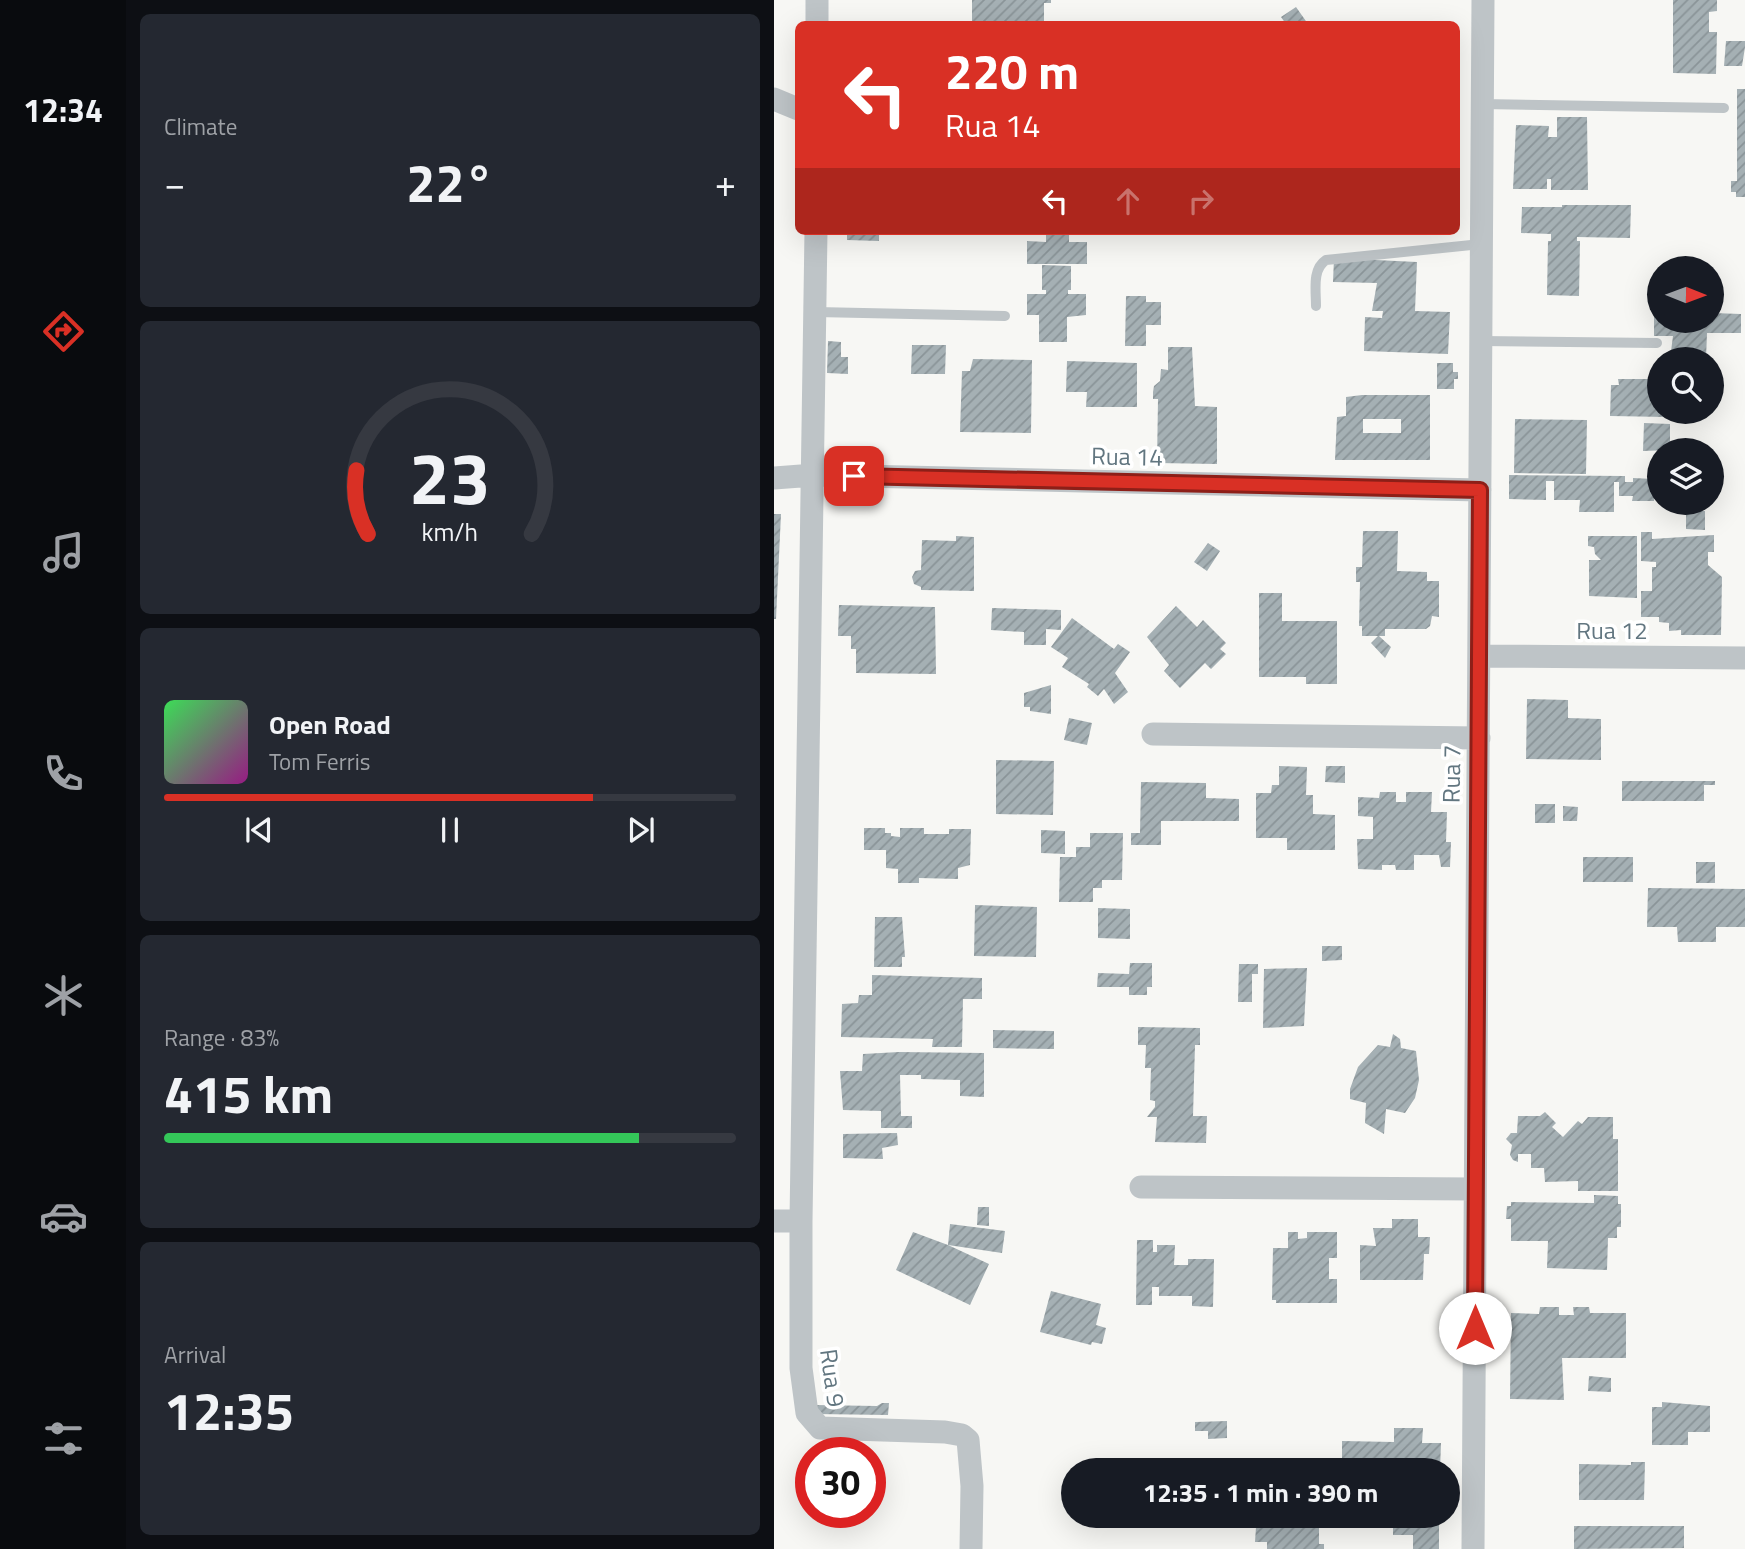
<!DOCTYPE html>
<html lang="en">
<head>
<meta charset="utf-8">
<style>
  :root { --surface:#171b24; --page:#242831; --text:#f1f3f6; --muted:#9ea1a6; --line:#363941; --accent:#d93025 }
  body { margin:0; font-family:"Titillium Web",sans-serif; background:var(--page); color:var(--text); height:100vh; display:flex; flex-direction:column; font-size:26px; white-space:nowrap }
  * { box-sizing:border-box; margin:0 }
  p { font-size:23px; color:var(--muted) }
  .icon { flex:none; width:38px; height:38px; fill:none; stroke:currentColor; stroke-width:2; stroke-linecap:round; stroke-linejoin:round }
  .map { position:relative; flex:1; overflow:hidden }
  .panel { display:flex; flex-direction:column; gap:14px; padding:14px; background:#0d0f14; width:648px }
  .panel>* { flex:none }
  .top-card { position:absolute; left:21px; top:21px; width:665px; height:214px; border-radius:10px; box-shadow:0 7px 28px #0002; background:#d93025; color:#fff; overflow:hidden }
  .needle { width:46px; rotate:91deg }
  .tools { position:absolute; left:873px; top:256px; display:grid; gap:14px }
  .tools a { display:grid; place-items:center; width:77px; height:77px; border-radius:50%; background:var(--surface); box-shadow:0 7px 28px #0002; font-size:35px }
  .speed { position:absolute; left:21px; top:1437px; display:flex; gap:14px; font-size:35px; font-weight:700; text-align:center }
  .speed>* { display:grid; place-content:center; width:91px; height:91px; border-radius:50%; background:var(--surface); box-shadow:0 7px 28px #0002; line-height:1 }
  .speed .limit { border:10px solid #d22; background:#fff; color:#111 }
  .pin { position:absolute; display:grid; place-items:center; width:60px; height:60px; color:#fff; margin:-30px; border-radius:14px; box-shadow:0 4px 10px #0006 }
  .me { position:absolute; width:77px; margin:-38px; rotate:0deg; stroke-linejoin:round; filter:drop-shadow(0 0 5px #0008) }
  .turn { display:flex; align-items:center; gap:24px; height:147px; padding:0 35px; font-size:32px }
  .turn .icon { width:91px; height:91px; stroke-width:2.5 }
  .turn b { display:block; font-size:49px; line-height:60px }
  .lanes { display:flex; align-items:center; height:66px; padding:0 35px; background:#0003; justify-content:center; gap:35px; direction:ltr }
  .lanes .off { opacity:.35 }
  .big { font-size:52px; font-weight:700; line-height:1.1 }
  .panel .card { flex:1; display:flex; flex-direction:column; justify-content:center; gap:10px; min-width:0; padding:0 24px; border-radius:10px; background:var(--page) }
  .panel .dial { align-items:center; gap:0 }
  .dial svg { height:182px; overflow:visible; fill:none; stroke:var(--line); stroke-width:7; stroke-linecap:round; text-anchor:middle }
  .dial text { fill:var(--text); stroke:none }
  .song { display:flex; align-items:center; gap:21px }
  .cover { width:84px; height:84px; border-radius:10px; background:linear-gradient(135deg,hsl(130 70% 55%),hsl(310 70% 35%)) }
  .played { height:7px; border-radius:4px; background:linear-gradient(90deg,var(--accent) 75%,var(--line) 75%) }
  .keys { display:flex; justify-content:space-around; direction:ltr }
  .heat { display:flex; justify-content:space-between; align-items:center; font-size:38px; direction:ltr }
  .charge { height:10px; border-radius:5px; background:linear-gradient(90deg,#34c759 83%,var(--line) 0) }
  .trip { position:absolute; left:287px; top:1458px; width:399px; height:70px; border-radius:35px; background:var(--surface); box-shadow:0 7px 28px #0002; font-weight:700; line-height:70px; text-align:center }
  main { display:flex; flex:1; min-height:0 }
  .tabs { display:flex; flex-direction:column; width:126px; justify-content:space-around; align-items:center; background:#090b0e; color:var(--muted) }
  .tabs .icon { width:49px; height:49px }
  .tabs .current { color:var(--accent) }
  .tabs b { font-size:32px; color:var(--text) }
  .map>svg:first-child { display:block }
  .building { fill:url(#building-hatch); fill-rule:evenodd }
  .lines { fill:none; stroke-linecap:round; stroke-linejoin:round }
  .lane { stroke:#bec4c7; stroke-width:10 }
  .street { stroke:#bec4c7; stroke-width:23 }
  .route-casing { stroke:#8d1f18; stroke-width:18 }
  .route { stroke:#d93025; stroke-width:12 }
  .labels { text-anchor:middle; stroke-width:7; stroke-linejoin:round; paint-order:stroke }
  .street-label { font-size:24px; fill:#627680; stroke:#fff }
</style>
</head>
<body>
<main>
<nav class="tabs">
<b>12:34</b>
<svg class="icon current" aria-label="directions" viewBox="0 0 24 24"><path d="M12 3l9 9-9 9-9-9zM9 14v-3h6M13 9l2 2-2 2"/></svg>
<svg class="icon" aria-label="music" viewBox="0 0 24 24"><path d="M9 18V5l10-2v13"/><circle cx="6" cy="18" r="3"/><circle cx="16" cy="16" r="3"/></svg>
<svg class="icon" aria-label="phone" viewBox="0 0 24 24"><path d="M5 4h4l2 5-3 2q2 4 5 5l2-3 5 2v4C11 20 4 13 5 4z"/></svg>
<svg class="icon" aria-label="climate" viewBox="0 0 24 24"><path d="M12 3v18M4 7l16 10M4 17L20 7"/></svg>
<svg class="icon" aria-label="car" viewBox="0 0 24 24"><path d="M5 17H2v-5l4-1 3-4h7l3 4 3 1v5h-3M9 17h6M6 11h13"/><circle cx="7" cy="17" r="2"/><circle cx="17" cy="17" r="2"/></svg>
<svg class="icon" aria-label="filters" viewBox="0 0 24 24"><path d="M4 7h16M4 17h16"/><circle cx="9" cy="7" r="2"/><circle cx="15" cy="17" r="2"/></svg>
</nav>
<section class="panel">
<div class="card"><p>Climate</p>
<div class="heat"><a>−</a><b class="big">22°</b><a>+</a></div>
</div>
<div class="card dial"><svg viewBox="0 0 100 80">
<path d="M14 69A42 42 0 1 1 86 69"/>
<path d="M14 69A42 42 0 0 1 9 41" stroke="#d93025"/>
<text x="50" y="56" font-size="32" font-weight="700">23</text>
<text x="50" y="72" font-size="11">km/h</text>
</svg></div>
<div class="card">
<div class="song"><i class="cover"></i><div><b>Open Road</b><p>Tom Ferris</p></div></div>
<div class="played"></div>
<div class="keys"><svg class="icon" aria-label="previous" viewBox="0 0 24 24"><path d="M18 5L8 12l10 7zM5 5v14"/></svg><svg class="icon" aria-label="pause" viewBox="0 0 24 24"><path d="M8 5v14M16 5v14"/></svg><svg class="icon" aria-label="next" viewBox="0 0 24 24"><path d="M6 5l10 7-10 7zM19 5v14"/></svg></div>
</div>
<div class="card"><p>Range · 83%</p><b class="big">415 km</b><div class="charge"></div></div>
<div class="card"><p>Arrival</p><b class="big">12:35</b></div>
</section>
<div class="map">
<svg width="972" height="1549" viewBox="0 0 972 1549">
  <defs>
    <pattern id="building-hatch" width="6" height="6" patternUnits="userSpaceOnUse" patternTransform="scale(1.75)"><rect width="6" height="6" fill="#a5b0b4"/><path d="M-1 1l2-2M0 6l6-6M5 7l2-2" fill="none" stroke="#8a9498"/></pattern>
  </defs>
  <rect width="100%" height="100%" fill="#f7f7f4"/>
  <path class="building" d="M198,0H277V3H270V24H198Z
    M899,0H943V11L935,12V32H943L942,74L899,73Z
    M522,7L534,24H512L507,17Z
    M952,41H972L968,66H950Z
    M963,89H972V197H962V192H957V181H963Z
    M783,117H813L814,190H777V179H773V189H739L742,125L775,126L774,137H783Z
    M788,205H857L856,238L803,237V241H806L805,296L773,295L774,241H777V234L747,233L748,207H788Z
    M54,231H105V241L73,240V235H54Z
    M272,231H295V242H313V264H253V241L272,242Z
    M560,258L643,262L641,311L676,312L674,354L590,351L591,317L608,318L609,311H598L603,283L559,282Z
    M268,265L297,266V290H294V294H312V315L293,317V342H265V315H253V294H272V290H268Z
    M352,296H372V302H387V325H372V346H351Z
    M880,311H886V320H938V313L967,314V333H933L932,359H896L899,336H880Z
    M54,341L67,342V357H74V374L53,373Z
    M138,345H172L171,374H137Z
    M394,347H418L421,406L443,407V464L383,463L384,399H379V392L380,386L386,381L387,369L394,370Z
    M199,359L258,360L257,433L186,432L188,371H196Z
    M293,361L363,363V407H312L313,392H292Z
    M663,363H679V372H684V379H680V389H663Z
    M844,379H886V411H893V417L836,416L837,385H845Z
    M588,395H656V460H561L563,417L572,416V397ZM589,419H627V433H589Z
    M741,419L813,420L812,474L740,473Z
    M870,423L896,424V450L869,451Z
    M735,475L851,476V482H859V478L879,479L880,501H858L859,496H845V482H840V512H805L806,500H780V481H772V500L735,499Z
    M912,511H931V530L912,529Z
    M0,514H7L2,619H0Z
    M589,531H624L623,571L653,572V581H665V617L658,616L656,626L652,629H611V636H605L617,647L611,658L597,643L604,636H588V626H585L586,582H582V567H588Z
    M867,532H878V539L940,535V552H934V565L948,577L947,635H907V630L895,631V623L885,622V617H867V591H878V567H882V562L867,561Z
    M182,536L200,537V591L147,590V587L140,584L138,577L141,571L147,570L148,540L182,541Z
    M814,536H863V598L815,596V560H827L821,554L820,547L814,546Z
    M434,543L446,551L433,571L420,562Z
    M485,593H508V621H563V684H532V677H485Z
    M65,605L161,607L162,674L82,673V649H77V636H64Z
    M402,606L423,627L429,620L452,643L446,649L452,654L437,669L431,663L406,688L390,671L395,665L373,637Z
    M218,608L287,610V630L272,629V645H250V632L217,630Z
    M298,618L340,649L344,644L356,652L341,673L354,692L340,704L330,689L324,696L313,687L315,684L288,667L294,658L277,647Z
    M277,685V714L256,711V707H250V693Z
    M753,699L794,700V718L827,719V760L752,759Z
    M295,718L318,723L313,745L290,740Z
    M222,760L280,761L279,815L222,814Z
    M505,766L533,767L532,795H539V814L561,815V850H513V838H482V793H497L498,785H505Z
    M552,766H571V783L551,782Z
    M848,781H941V785H930V801H848Z
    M367,782L432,783V798L465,799V821H387V845H357V833H366Z
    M606,792H622V802H632V792H658L657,812H673L672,842H677L676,867H667L665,855H640V870H622L621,865H608V870L584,869L583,839H599V817L584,816V797L605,798Z
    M761,804H781V823H761Z
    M789,806L804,807L803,821H789Z
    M90,828H111V833H117V836L126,837V828H150V834H175V829H197L196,865L184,868V879L145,878V883H124V869L112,868V850H90Z
    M267,830L291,831V854L267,853Z
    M316,833H349L348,880H328V888H319V902H285L286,857H302V847H316Z
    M809,857H859V882H809Z
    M922,862H941V883H922Z
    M874,888L972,889V927H942V942H904L903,927H873Z
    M201,905L263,907L262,957L200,956Z
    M324,908L356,909V939L324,938Z
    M101,917H128L131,957H128V967H100Z
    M548,946H568V960L548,961Z
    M356,963H378V987H373V995H355V987H323L324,973L355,974Z
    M465,964H484V974H478V1002H464Z
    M533,968L530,1026L489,1028L490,969Z
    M98,975L208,978V999H189L188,1047H158L159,1039L67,1037L68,1004L84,1003L85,995H98Z
    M364,1027L426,1028V1045H421L419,1116H433L432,1143L381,1142L383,1117H373L381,1107V1101L376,1100L377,1068H371L372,1045H364Z
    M219,1030L280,1031V1049L219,1048Z
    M619,1034L626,1039L627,1048L642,1051L645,1080L641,1098L631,1113L612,1109L610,1134L591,1123L592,1103L576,1099V1089L584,1067L604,1045L616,1047Z
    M125,1052L210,1053V1097L186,1096V1080L147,1079V1075H126L127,1116H138V1128H107V1111L69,1110L66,1071H88L89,1054Z
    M771,1112L782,1123L778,1127L789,1137L804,1121L808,1124L814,1117H839V1139H844V1191H804V1181L771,1182L770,1168H757V1154H744V1162L739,1160L736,1155L738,1145L732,1139L737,1133H743L744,1116H766Z
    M123,1133L124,1145L108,1148L109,1159L69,1158V1134Z
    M820,1195L844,1196V1204H847V1227H843V1238H834L833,1270L773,1268L774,1241H737V1219H732L733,1206H737V1202L820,1203Z
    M204,1207H215V1226L203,1225Z
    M618,1219H644V1237H656L655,1254H650L649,1280H586V1245L602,1246L599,1228H618Z
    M176,1224L231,1231L228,1253L174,1245L215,1264L196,1305L122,1270L139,1232L174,1245Z
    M514,1232H524V1239L533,1238V1232H563V1258H555V1279H563V1303H502V1300H498L499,1248H514Z
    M363,1240H379V1252H383V1245H401L400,1265H414V1259H440L439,1307L418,1306V1296H385V1287H378V1305H362Z
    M277,1291L327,1304L322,1325L332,1328L328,1344L318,1342L317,1345L266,1332Z
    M766,1307H785V1315H800L799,1307H815L816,1313H852V1358H788L790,1400L736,1399L737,1313L765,1314Z
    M815,1376L837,1378V1392L814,1391Z
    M888,1402L936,1406V1432H914V1445H878V1407H888Z
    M108,1403H115L114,1415L41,1414V1405L103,1406Z
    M453,1421V1438L434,1439V1431H421V1422Z
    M620,1428H649L648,1443H667L666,1470H568V1441L620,1442Z
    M857,1462H871L870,1500H805V1464L857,1465Z
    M466,1516H545V1544H550V1549H493V1542H481L482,1527H466Z
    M619,1516H665V1549H639V1535H619Z
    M800,1526H910V1548L800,1549Z"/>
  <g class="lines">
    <path class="lane" d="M708,104L950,108
      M542,306C542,290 538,269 552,260L707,244
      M42,312L231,316
      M707,341L883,343"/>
    <path class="street" d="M43,0V24
      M0,99L24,109
      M42,231L27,1221V1368L33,1413L46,1428L171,1432L188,1435L194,1440L198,1486L197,1549
      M0,478L40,475L706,490
      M705,656L972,658
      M379,734L705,738
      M367,1187L701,1189
      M0,1221H27
      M699,1549L709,0"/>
  </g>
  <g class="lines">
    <defs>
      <path id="route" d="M80,476L706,490L701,1328"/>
    </defs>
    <use href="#route" class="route-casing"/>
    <use href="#route" class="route"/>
  </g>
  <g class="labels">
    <g class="street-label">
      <text transform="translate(353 457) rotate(1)" y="8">Rua 14</text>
      <text x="838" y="639">Rua 12</text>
      <text transform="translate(678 774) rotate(-89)" y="8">Rua 7</text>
      <text transform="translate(58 1378) rotate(82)" y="8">Rua 9</text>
    </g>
  </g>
</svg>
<div class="tools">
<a><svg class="needle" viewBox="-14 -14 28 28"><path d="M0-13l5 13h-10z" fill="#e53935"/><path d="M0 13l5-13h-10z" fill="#9ea1a6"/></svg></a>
<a><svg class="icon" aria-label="search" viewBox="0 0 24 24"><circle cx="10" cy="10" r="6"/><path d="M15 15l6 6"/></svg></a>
<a><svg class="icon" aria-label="layers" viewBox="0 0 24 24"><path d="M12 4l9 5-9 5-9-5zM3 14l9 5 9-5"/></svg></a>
</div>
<div class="speed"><div class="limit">30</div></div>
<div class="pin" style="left:80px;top:476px;background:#d93025"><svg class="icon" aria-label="arrive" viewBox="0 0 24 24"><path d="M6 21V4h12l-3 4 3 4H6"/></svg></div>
<svg class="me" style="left:701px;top:1328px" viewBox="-20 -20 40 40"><circle r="19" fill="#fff"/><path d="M0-13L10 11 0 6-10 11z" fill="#d93025"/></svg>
<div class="trip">12:35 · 1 min · 390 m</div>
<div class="top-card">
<div class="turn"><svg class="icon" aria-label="left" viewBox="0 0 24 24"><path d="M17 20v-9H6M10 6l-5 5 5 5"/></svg><div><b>220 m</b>Rua 14</div></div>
<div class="lanes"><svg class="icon" aria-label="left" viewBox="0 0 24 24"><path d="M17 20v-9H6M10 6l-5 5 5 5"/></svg><svg class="icon off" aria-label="ahead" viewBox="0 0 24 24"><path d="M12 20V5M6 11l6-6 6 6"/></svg><svg class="icon off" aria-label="right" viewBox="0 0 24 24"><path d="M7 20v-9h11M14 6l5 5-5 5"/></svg></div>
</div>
</div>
</main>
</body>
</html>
